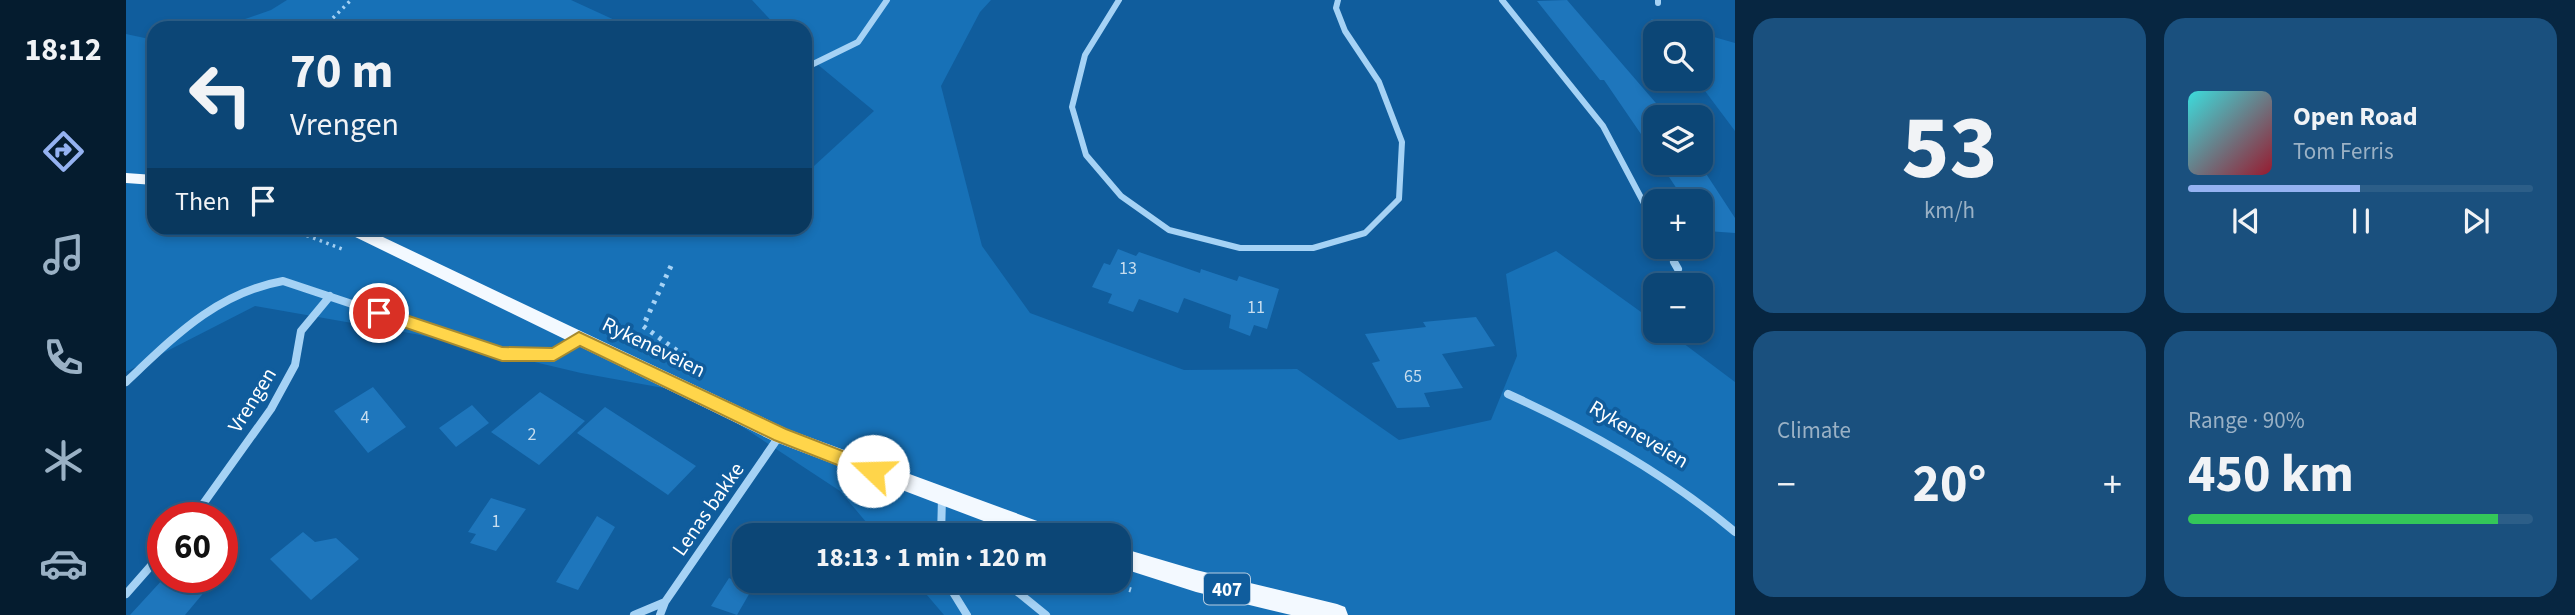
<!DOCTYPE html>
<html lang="en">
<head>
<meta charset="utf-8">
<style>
  :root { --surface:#0c4676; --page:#1a507e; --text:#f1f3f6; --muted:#9ab1c5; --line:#2c5e88; --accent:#95b2f1 }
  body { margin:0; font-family:"Source Sans 3",sans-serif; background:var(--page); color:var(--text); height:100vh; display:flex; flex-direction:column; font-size:26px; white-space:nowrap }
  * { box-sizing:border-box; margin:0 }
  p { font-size:23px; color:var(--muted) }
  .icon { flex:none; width:38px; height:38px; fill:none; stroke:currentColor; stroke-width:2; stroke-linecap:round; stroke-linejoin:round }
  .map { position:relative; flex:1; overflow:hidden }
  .side { display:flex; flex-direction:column; gap:18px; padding:18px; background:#072641; width:840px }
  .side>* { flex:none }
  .banner { position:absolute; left:21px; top:21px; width:665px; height:214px; border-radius:21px; box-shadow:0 4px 10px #0003,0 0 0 2px var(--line); background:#0c4676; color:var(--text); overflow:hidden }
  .fabs { position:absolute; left:1517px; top:21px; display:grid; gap:14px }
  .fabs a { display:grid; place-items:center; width:70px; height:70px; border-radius:14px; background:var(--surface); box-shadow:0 4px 10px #0003,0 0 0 2px var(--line); font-size:35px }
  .speed { position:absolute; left:21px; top:502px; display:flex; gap:14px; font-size:35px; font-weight:700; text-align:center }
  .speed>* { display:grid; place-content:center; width:91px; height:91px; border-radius:50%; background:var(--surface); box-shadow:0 4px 10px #0003,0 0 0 2px var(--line); line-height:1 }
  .speed .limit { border:10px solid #d22; background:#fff; color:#111 }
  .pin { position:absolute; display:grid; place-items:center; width:60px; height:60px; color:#fff; margin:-30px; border:4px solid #fff; border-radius:50%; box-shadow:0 2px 7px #0007 }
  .me { position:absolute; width:77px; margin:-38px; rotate:291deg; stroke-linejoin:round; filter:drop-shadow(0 0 5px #0008) }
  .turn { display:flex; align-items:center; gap:24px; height:147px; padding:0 28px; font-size:32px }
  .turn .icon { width:91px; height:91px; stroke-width:2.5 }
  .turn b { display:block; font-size:49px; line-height:60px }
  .then { display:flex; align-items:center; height:66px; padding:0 28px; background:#0003; gap:14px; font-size:26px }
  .big { font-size:52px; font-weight:700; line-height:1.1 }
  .side .widget { flex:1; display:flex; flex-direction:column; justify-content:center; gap:10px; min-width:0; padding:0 24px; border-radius:21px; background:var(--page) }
  .side .dial { align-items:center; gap:0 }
  .dial b { font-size:91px; line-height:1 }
  .song { display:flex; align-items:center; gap:21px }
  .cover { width:84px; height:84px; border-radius:10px; background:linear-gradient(135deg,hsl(180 70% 55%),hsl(350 70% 35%)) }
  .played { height:7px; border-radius:4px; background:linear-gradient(90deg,var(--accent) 50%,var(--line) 50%) }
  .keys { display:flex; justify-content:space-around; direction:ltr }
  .heat { display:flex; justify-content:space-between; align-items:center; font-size:38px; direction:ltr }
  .charge { height:10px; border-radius:5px; background:linear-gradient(90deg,#34c759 90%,var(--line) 0) }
  .side .tiles { flex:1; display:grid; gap:18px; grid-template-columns:repeat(2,1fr) }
  .trip { position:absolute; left:606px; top:523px; width:399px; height:70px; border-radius:21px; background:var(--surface); box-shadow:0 4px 10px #0003,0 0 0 2px var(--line); font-weight:700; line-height:70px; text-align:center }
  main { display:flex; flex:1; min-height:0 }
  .tabs { display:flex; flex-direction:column; width:126px; justify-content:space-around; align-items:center; background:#051c2f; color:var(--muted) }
  .tabs .icon { width:49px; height:49px }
  .tabs .on { color:var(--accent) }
  .tabs b { font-size:32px; color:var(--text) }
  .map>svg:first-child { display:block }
  .green { fill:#1771b7 }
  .building { fill:#1e76bc }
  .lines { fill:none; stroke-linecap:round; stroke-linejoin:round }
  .path-far1 { stroke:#a5d2f5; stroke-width:3.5; stroke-dasharray:2.5 4.5; stroke-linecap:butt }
  .path { stroke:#a5d2f5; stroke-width:5; stroke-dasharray:3.5 6; stroke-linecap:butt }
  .minor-far1 { stroke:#a5d2f5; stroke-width:6 }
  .minor { stroke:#a5d2f5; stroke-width:8 }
  .primary { fill:#f3f9ff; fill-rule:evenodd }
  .route { fill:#ffd54a; stroke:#a68a30; stroke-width:2 }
  .labels { text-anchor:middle; stroke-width:7; stroke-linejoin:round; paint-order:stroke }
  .number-label { font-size:18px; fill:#c7ddee }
  .shield { fill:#105d9d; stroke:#b7cee2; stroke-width:2 }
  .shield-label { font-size:19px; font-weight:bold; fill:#fff }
  .street-label { font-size:21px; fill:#fff; stroke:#105d9d }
</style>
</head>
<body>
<main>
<nav class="tabs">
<b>18:12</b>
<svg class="icon on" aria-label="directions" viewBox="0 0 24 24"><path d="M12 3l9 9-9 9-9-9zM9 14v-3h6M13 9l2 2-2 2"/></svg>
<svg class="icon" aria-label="music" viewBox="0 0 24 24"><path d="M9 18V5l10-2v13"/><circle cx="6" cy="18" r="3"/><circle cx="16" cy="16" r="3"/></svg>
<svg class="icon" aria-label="phone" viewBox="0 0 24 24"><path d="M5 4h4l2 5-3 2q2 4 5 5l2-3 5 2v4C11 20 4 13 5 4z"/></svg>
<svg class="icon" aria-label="climate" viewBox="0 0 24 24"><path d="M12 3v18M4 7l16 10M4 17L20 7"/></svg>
<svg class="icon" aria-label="car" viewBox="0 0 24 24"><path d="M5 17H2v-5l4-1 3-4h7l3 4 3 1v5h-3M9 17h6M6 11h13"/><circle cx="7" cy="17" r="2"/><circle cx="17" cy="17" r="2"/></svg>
</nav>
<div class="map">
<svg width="1609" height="615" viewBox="0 0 1609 615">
  <rect width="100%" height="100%" fill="#105d9d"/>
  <path class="green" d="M161,0H445L506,28H93L145,10Z
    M626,0H865L854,12L815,86L856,246L904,313L1058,370L1171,369L1273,440L1365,420L1391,356L1380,274L1430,251L1529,322L1530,331H1541L1609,382V615H818L789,581H992V536L751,535L714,491L565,393L455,373L289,334L129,306L0,372V34L28,40V228H679V160L688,166L748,111L679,54V28H652Z
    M1525,19L1609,43V131L1570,79H1575V33H1536Z"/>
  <path class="building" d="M1441,0L1542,117H1530V156L1478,80H1474L1411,1Z
    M1575,166L1609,218V233L1581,231L1575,221V201H1559L1541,174L1575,177Z
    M992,249L1010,256L1013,252L1074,273L1075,269L1111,281L1113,276L1153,289L1141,329L1128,325L1124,336L1103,328L1105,315L1058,298L1052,313L1013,299L1007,312L982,303L986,294L966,287L978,263L984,265Z
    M1350,317L1369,346L1316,354L1337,388L1298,393L1304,407L1271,408L1246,363L1254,361L1239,334L1300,327L1297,322Z
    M247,387L280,427L242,453L208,411Z
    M414,392L459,421L413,465L365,432Z
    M346,405L363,423L330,447L313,428Z
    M479,407L570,466L542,495L451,433Z
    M365,498L400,509L370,551L344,543L350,534L342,532Z
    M471,516L489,527L452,590L430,582Z
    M177,532L189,542L210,538L233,559L185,600L144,559Z
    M38,578H90L59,615H4Z
    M603,578L626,589L611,615L585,606Z"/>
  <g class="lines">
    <path class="path-far1" d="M197,28L225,0
      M161,228L216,249"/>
    <path class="path" d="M545,266L517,326L572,366L571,372
      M976,581L1005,590"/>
    <path class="minor-far1" d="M993,0L959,55L946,107L960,155L995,196L1043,230L1114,248H1187L1239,233L1273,199L1276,142L1253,82L1219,31L1210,8L1212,0
      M1376,0L1477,126L1530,226
      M1532,0V3
      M679,68L732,42L761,0
      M1540,247L1549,264"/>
    <path class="minor" d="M1548,262L1552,269
      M0,382C48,337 90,293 157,281L376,354L428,355L453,339
      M1382,394C1464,431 1540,474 1609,532
      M67,518L145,409L169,365L175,331L204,296
      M815,536L816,498
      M820,581L841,615
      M878,581L920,615
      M0,594L37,552
      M508,615L539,602L654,435
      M534,615L539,602"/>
    <path class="primary" d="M0,173L28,175V185L0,183Z
      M217,228H238L661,429L925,526L932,529L935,536H897L647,441L219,232Z
      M992,547L1070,570L1211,604L1219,607L1222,615H1165L1070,592L992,567Z"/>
  </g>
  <path class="route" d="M253,306L376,347L426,348L453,332L660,429L753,465L756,471L753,476L747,479L648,440L454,346L428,361H376L248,317L245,313Z"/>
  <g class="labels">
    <g class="number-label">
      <text x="1002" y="274">13</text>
      <text x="1130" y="313">11</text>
      <text x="1287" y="382">65</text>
      <text x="239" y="423">4</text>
      <text x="406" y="440">2</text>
      <text x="370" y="527">1</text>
    </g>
    <rect class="shield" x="1078" y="573.5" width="46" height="31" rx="5"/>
    <g class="shield-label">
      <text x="1101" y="596">407</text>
    </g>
    <g class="street-label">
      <text transform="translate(528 347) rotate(26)" y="7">Rykeneveien</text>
      <text transform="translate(126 400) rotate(-58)" y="7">Vrengen</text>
      <text transform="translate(1513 434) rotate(31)" y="7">Rykeneveien</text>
      <text transform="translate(582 509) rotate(-55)" y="7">Lenas bakke</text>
    </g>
  </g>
</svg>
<div class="fabs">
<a><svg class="icon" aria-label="search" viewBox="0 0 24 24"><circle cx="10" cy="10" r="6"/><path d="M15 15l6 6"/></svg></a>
<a><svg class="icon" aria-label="layers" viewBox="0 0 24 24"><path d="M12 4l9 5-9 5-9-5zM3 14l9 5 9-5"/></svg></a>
<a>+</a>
<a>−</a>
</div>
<div class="speed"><div class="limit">60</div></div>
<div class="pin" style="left:253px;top:313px;background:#d93025"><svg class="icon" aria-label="arrive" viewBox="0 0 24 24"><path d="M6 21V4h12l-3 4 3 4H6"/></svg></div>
<svg class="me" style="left:747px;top:471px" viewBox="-20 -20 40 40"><circle r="19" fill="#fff"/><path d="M0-13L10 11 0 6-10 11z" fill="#ffd54a"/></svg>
<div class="trip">18:13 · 1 min · 120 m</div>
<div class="banner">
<div class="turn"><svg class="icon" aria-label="left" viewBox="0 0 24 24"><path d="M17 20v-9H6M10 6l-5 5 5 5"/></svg><div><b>70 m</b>Vrengen</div></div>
<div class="then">Then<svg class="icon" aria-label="arrive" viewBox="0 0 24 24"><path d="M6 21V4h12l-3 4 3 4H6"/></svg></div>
</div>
</div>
<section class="side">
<div class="tiles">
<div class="widget dial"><b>53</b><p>km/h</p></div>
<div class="widget">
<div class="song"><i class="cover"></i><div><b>Open Road</b><p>Tom Ferris</p></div></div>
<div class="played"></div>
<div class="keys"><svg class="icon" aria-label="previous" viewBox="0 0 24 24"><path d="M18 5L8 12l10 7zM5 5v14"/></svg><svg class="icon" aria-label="pause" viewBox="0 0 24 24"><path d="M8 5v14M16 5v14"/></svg><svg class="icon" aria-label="next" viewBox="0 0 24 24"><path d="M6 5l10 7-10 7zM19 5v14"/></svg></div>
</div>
<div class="widget"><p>Climate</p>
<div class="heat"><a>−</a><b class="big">20°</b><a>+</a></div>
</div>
<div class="widget"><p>Range · 90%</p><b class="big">450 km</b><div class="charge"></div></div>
</div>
</section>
</main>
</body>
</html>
